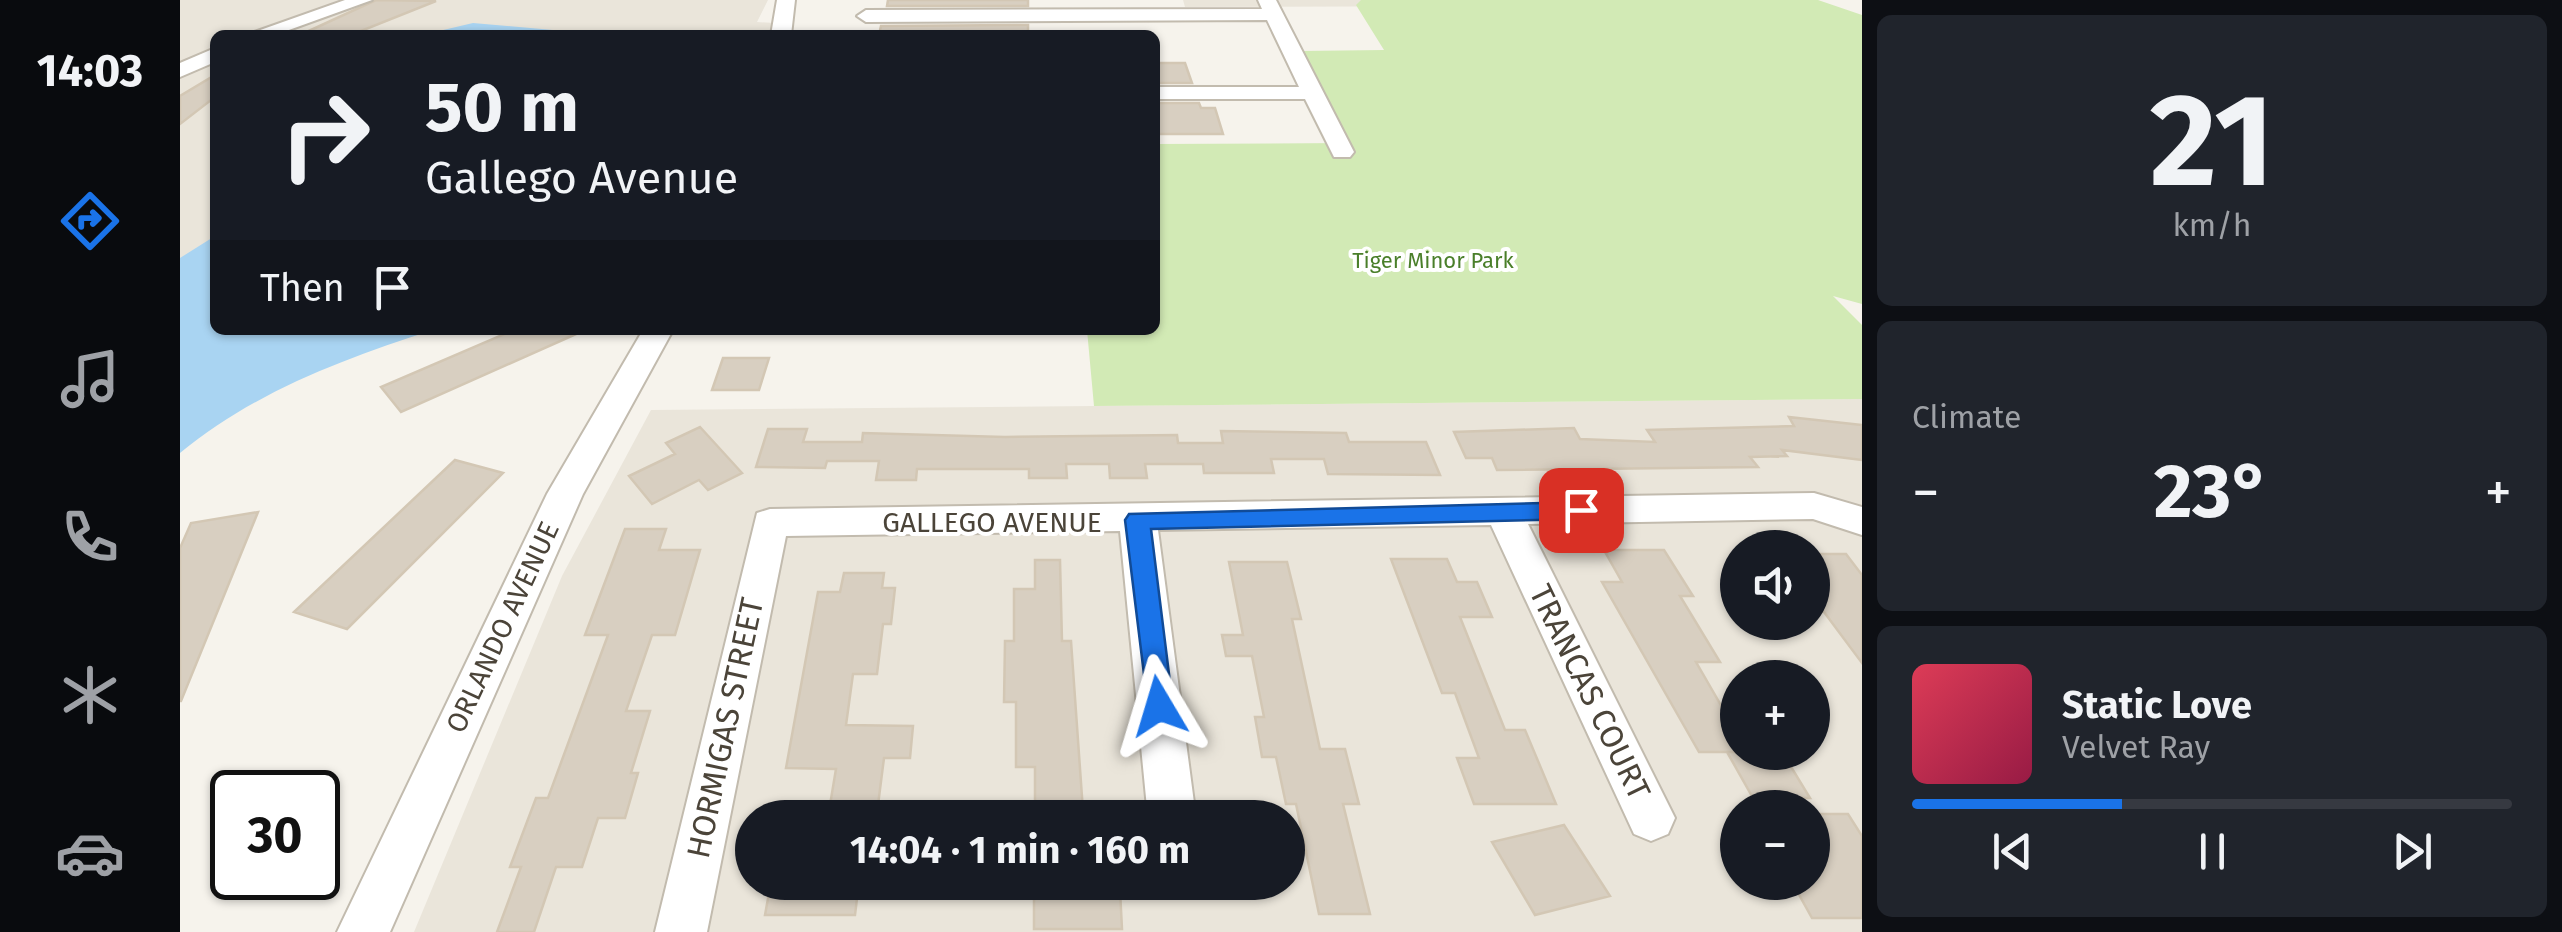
<!DOCTYPE html>
<html lang="en">
<head>
<meta charset="utf-8">
<style>
  :root { --surface:#171b24; --page:#20242c; --text:#f1f3f6; --muted:#9ea1a6; --line:#363941; --accent:#1a73e8 }
  body { margin:0; font-family:"Fira Sans",sans-serif; background:var(--page); color:var(--text); height:100vh; display:flex; flex-direction:column; font-size:38px; white-space:nowrap }
  * { box-sizing:border-box; margin:0 }
  p { font-size:32px; color:var(--muted) }
  .icon { flex:none; width:55px; height:55px; fill:none; stroke:currentColor; stroke-width:2; stroke-linecap:round; stroke-linejoin:round }
  .map { position:relative; flex:1; overflow:hidden }
  .panel { display:flex; flex-direction:column; gap:15px; padding:15px; background:#0d0f14; width:700px }
  .panel>* { flex:none }
  .banner { position:absolute; left:30px; top:30px; width:950px; height:305px; border-radius:15px; box-shadow:0 2px 8px #0004; background:#171b24; color:var(--text); overflow:hidden }
  .tools { position:absolute; left:1540px; top:530px; display:grid; gap:20px }
  .tools a { display:grid; place-items:center; width:110px; height:110px; border-radius:50%; background:var(--surface); box-shadow:0 2px 8px #0004; font-size:50px }
  .speed { position:absolute; left:30px; top:770px; display:flex; gap:20px; font-size:50px; font-weight:700; text-align:center }
  .speed>* { display:grid; place-content:center; width:130px; height:130px; border-radius:50%; background:var(--surface); box-shadow:0 2px 8px #0004; line-height:1 }
  .speed .limit { border:5px solid #111; border-radius:15px; background:#fff; color:#111 }
  .pin { position:absolute; display:grid; place-items:center; width:85px; height:85px; color:#fff; margin:-42px; border-radius:20px; box-shadow:0 5px 15px #0006 }
  .me { position:absolute; width:110px; margin:-55px; rotate:353deg; stroke-linejoin:round; filter:drop-shadow(0 0 8px #0008) }
  .turn { display:flex; align-items:center; gap:35px; height:210px; padding:0 50px; font-size:45px }
  .turn .icon { width:130px; height:130px; stroke-width:2.5 }
  .turn b { display:block; font-size:70px; line-height:85px }
  .then { display:flex; align-items:center; height:95px; padding:0 50px; background:#0003; gap:20px; font-size:38px }
  .big { font-size:75px; font-weight:700; line-height:1.1 }
  .panel .card { flex:1; display:flex; flex-direction:column; justify-content:center; gap:15px; min-width:0; padding:0 35px; border-radius:15px; background:var(--page) }
  .panel .dial { align-items:center; gap:0 }
  .dial b { font-size:130px; line-height:1 }
  .song { display:flex; align-items:center; gap:30px }
  .cover { width:120px; height:120px; border-radius:15px; background:linear-gradient(135deg,hsl(350 70% 55%),hsl(340 70% 35%)) }
  .played { height:10px; border-radius:5px; background:linear-gradient(90deg,var(--accent) 35%,var(--line) 35%) }
  .keys { display:flex; justify-content:space-around; direction:ltr }
  .heat { display:flex; justify-content:space-between; align-items:center; font-size:55px; direction:ltr }
  .trip { position:absolute; left:555px; top:800px; width:570px; height:100px; border-radius:50px; background:var(--surface); box-shadow:0 2px 8px #0004; font-weight:700; line-height:100px; text-align:center }
  main { display:flex; flex:1; min-height:0 }
  .menu { display:flex; flex-direction:column; width:180px; justify-content:space-around; align-items:center; background:#090b0e; color:var(--muted) }
  .menu .icon { width:70px; height:70px }
  .menu .active { color:var(--accent) }
  .menu b { font-size:45px; color:var(--text) }
  .map>svg:first-child { display:block }
  .residential { fill:#eae5da; fill-rule:evenodd }
  .green { fill:#d2eab5 }
  .water { fill:#a9d4f2 }
  .building { fill:#d8cfc1; stroke:#d3c7b4; stroke-width:2.5 }
  .lines { fill:none; stroke-linecap:round; stroke-linejoin:round }
  .minor-casing { stroke:#c2bbae; stroke-width:4 }
  .minor { fill:#fff; fill-rule:evenodd }
  .route { fill:#1a73e8; stroke:#114b97; stroke-width:2.5 }
  .labels { text-anchor:middle; stroke-width:8; stroke-linejoin:round; paint-order:stroke }
  .far-park-label { font-size:22px; fill:#4a7f2a; stroke:#fff }
  .street-label { font-size:28px; fill:#4b4439; stroke:#fff }
  .near-street-label { font-size:32px; fill:#4b4439; stroke:#fff }
</style>
</head>
<body>
<main>
<nav class="menu">
<b>14:03</b>
<svg class="icon active" aria-label="directions" viewBox="0 0 24 24"><path d="M12 3l9 9-9 9-9-9zM9 14v-3h6M13 9l2 2-2 2"/></svg>
<svg class="icon" aria-label="music" viewBox="0 0 24 24"><path d="M9 18V5l10-2v13"/><circle cx="6" cy="18" r="3"/><circle cx="16" cy="16" r="3"/></svg>
<svg class="icon" aria-label="phone" viewBox="0 0 24 24"><path d="M5 4h4l2 5-3 2q2 4 5 5l2-3 5 2v4C11 20 4 13 5 4z"/></svg>
<svg class="icon" aria-label="climate" viewBox="0 0 24 24"><path d="M12 3v18M4 7l16 10M4 17L20 7"/></svg>
<svg class="icon" aria-label="car" viewBox="0 0 24 24"><path d="M5 17H2v-5l4-1 3-4h7l3 4 3 1v5h-3M9 17h6M6 11h13"/><circle cx="7" cy="17" r="2"/><circle cx="17" cy="17" r="2"/></svg>
</nav>
<div class="map">
<svg width="1682" height="932" viewBox="0 0 1682 932">
  <rect width="100%" height="100%" fill="#f6f3ec"/>
  <path class="residential" d="M0,0H588L577,22L595,23L589,35H35V330L0,356Z
    M1003,0H1371L1377,6L1005,7Z
    M1682,399V932H234L382,576L471,410ZM1558,548H1632V622H1558ZM1558,678H1632V752H1558ZM1558,808H1632V882H1558ZM572,818H1108V882H572Z"/>
  <path class="green" d="M1181,0H1638L1682,15V304L1653,296L1682,325V399L914,406L907,330H975V144L1167,143L1121,51L1204,50L1176,5Z"/>
  <path class="water" d="M293,23L429,35H242Z
    M35,236V330H253C163,359 74,392 0,453V258Z"/>
  <path class="building" d="M196,0L256,1L171,35H120Z
    M708,0H848V6H707Z
    M848,25V35H699L701,26Z
    M975,63H1005L1012,83H975Z
    M35,75V97L0,124V96Z
    M975,103H1019L1021,108H1035L1043,134H975Z
    M334,330H405L221,412L201,387Z
    M543,358H589L579,390H532Z
    M1609,417L1682,425V460L1602,450L1607,456L1570,457L1578,467L1317,470L1312,458H1286L1274,432L1394,428L1400,439L1475,442L1467,430L1614,426Z
    M520,427L562,473L528,490L519,480L472,504L449,476L495,454L486,443Z
    M588,429H627L623,442H682L683,433L825,437L997,435L998,443H1043L1041,431L1166,433L1169,442H1246L1260,475L1148,474L1144,459H1091L1094,473H1024L1023,464H965L967,478H930L929,464H886L887,478H849V469H737L736,480H696L699,461H647L645,468L576,467Z
    M275,460L323,473L167,629L114,612Z
    M78,512L1,701H0V548L11,523Z
    M445,529H486L479,550H520L495,635H472L446,711H470L451,773H458L445,818H418L402,867H376L354,932H317L341,867H330L356,798H368L428,635H405Z
    M1424,550H1484L1513,596H1500L1540,662H1516L1546,714H1558V752H1519L1422,582H1442Z
    M1632,554H1666L1682,575V663L1644,612L1632,611Z
    M1211,559H1267L1277,582H1297L1312,617H1280L1325,730H1345L1376,804H1294L1277,758H1299L1275,693H1262Z
    M855,560H880L882,641H891L903,811H855V767H836V702H824L825,641H834V589H855Z
    M1049,562H1107L1121,619H1112L1140,749H1165L1179,804H1163L1190,914H1139L1116,804H1106L1096,757H1082L1075,717H1084L1072,656H1046L1042,635H1063Z
    M664,573H704L702,588H715L711,624H703L697,674H673L666,725L733,726L730,758H704L698,805H650L656,769L606,768L638,592H660Z
    M1547,752H1602L1630,798H1573Z
    M1632,814H1668L1682,836V918H1632L1612,882H1632Z
    M1384,825L1430,896L1355,915L1312,842Z
    M591,882H679L675,915H585Z
    M854,882H911V890H940L942,929H854Z"/>
  <g class="lines">
    <defs>
      <path id="minor" d="M165,0H192L95,35H66Z
        M597,0H615L611,35H591Z
        M1078,0H1096L1174,152L1170,157H1154L1125,99H975V87H1119L1087,20L686,22L677,16L686,10L1082,9Z
        M35,48V62L0,77V63Z
        M463,330H493L403,494L210,932H157L367,494Z
        M1634,493L1682,507V535L1633,519L1348,524L1495,818L1488,834L1471,841L1454,834L1311,525L978,530L1016,818H968L940,531L606,536L527,932H475L577,513L590,509Z"/>
    </defs>
    <use href="#minor" class="minor-casing"/>
    <use href="#minor" class="minor"/>
  </g>
  <path class="route" d="M1401,502L1413,510L1401,519L971,529L993,706L989,715L979,719L969,715L945,520L949,514Z"/>
  <g class="labels">
    <g class="far-park-label">
      <text x="1253" y="268">Tiger Minor Park</text>
    </g>
    <g class="street-label">
      <text x="812" y="532">GALLEGO AVENUE</text>
      <text transform="translate(322 627) rotate(-65)" y="10">ORLANDO AVENUE</text>
    </g>
    <g class="near-street-label">
      <text transform="translate(1410 692) rotate(64)" y="11">TRANCAS COURT</text>
      <text transform="translate(545 728) rotate(-78)" y="11">HORMIGAS STREET</text>
    </g>
  </g>
</svg>
<div class="tools">
<a><svg class="icon" aria-label="sound" viewBox="0 0 24 24"><path d="M4 9h4l5-4v14l-5-4H4zM17 9q2 3 0 6"/></svg></a>
<a>+</a>
<a>−</a>
</div>
<div class="speed"><div class="limit">30</div></div>
<div class="pin" style="left:1401px;top:510px;background:#d93025"><svg class="icon" aria-label="arrive" viewBox="0 0 24 24"><path d="M6 21V4h12l-3 4 3 4H6"/></svg></div>
<svg class="me" style="left:979px;top:706px" viewBox="-20 -20 40 40"><path d="M0-17L14 15 0 8-14 15z" fill="#1a73e8" stroke="#fff" stroke-width="4"/></svg>
<div class="trip">14:04 · 1 min · 160 m</div>
<div class="banner">
<div class="turn"><svg class="icon" aria-label="right" viewBox="0 0 24 24"><path d="M7 20v-9h11M14 6l5 5-5 5"/></svg><div><b>50 m</b>Gallego Avenue</div></div>
<div class="then">Then<svg class="icon" aria-label="arrive" viewBox="0 0 24 24"><path d="M6 21V4h12l-3 4 3 4H6"/></svg></div>
</div>
</div>
<section class="panel">
<div class="card dial"><b>21</b><p>km/h</p></div>
<div class="card"><p>Climate</p>
<div class="heat"><a>−</a><b class="big">23°</b><a>+</a></div>
</div>
<div class="card">
<div class="song"><i class="cover"></i><div><b>Static Love</b><p>Velvet Ray</p></div></div>
<div class="played"></div>
<div class="keys"><svg class="icon" aria-label="previous" viewBox="0 0 24 24"><path d="M18 5L8 12l10 7zM5 5v14"/></svg><svg class="icon" aria-label="pause" viewBox="0 0 24 24"><path d="M8 5v14M16 5v14"/></svg><svg class="icon" aria-label="next" viewBox="0 0 24 24"><path d="M6 5l10 7-10 7zM19 5v14"/></svg></div>
</div>
</section>
</main>
</body>
</html>
